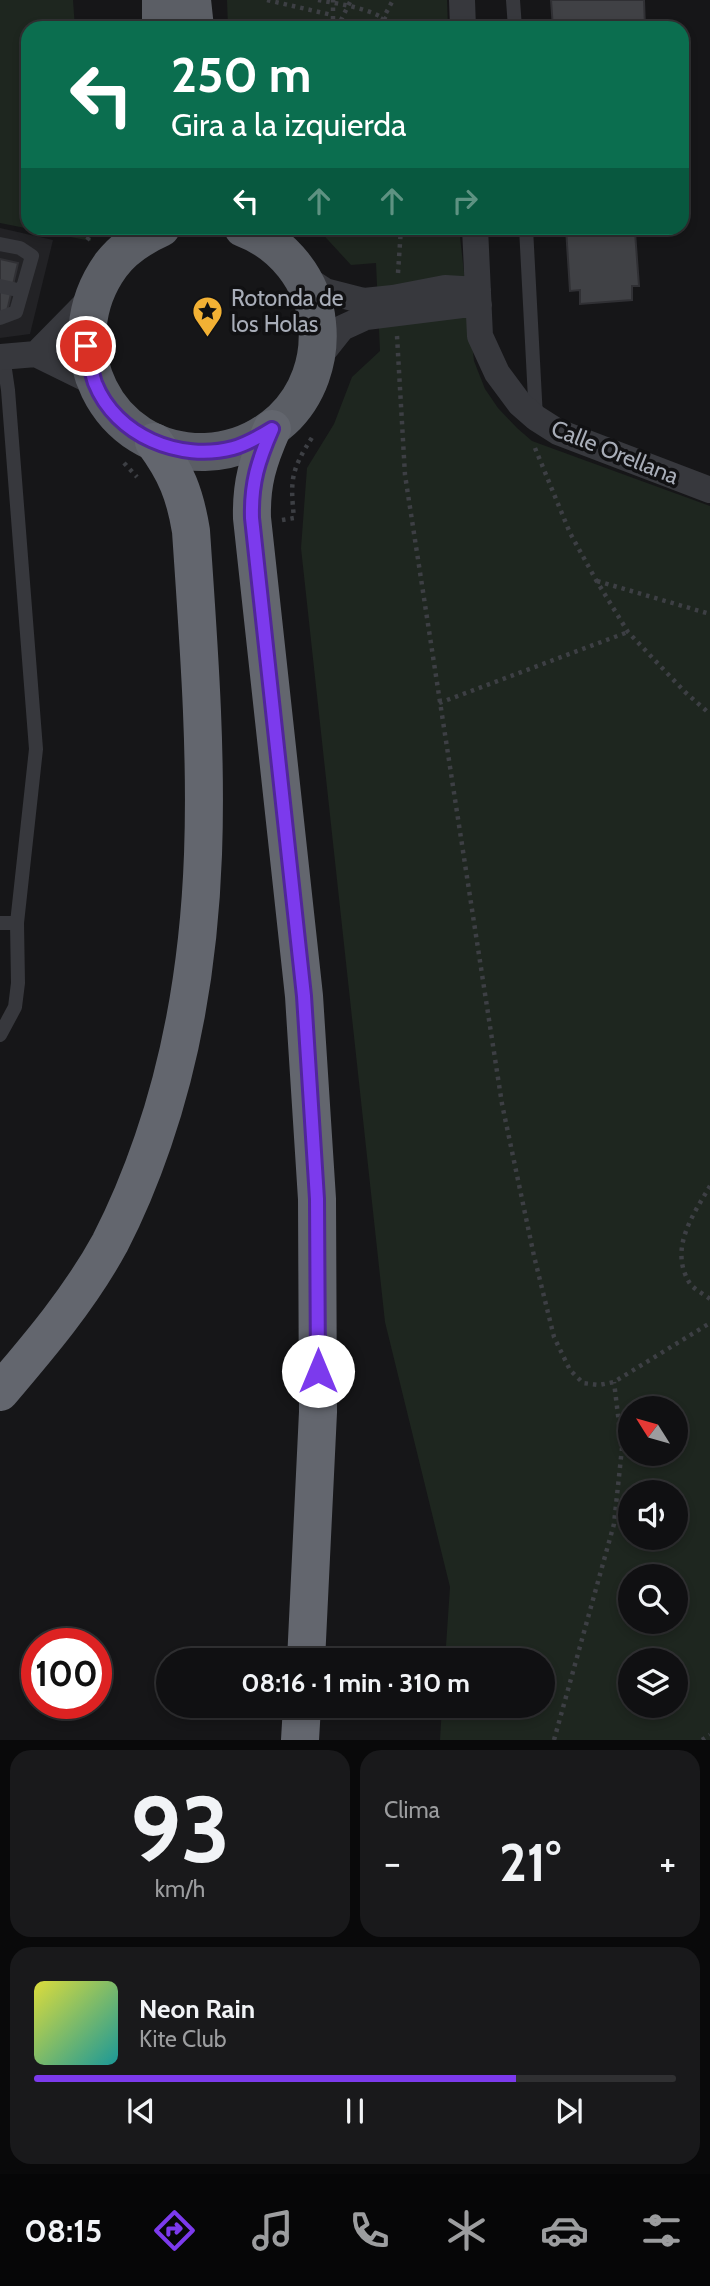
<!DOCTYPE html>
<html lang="es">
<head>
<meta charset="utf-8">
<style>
  :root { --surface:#101012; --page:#19191b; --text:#f1f3f6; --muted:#9c9d9f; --line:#303032; --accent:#7c3aed }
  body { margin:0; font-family:Cabin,sans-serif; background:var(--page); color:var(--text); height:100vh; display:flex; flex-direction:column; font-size:26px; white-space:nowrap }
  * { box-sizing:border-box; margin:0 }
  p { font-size:23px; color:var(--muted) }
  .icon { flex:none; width:38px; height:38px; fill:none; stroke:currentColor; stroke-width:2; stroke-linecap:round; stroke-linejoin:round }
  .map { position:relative; height:1740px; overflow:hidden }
  .side { display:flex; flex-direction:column; gap:10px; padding:10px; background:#09090a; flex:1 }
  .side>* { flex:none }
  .banner { position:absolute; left:21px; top:21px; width:668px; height:214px; border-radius:21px; box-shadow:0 4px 10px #0003,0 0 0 2px var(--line); background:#0b6e4f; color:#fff; overflow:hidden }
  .needle { width:46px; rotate:307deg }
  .buttons { position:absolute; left:618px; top:1396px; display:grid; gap:14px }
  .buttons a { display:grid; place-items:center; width:70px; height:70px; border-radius:50%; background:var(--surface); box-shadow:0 4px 10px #0003,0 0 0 2px var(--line); font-size:35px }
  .speed { position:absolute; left:21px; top:1628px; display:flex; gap:14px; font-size:35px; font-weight:700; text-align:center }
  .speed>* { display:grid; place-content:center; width:91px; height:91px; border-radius:50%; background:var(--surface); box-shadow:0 4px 10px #0003,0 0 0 2px var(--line); line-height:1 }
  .speed .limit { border:10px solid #d22; background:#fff; color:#111 }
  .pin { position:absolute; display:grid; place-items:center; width:60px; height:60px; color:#fff; margin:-30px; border:4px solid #fff; border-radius:50%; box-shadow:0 2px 7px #0007 }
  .me { position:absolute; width:77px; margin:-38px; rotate:0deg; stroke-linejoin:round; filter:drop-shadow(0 0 5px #0008) }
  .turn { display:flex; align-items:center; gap:24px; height:147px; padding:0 35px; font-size:32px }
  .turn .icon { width:91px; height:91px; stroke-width:2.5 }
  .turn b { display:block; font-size:49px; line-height:60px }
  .lanes { display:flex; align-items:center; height:66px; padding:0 35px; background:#0003; justify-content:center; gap:35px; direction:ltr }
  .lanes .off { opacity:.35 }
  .big { font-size:52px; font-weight:800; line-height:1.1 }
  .side .card { flex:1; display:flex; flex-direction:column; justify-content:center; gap:10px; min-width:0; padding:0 24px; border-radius:21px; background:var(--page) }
  .side .dial { align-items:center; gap:0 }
  .dial b { font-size:91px; line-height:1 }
  .song { display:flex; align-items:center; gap:21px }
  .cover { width:84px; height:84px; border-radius:10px; background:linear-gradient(135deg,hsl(60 70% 55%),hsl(180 70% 35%)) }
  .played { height:7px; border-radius:4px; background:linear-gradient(90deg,var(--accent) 75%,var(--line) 75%) }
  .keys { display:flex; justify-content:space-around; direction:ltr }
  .heat { display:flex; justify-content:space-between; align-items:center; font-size:38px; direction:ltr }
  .side .tiles { flex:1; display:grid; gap:10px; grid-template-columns:1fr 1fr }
  .card:last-child { grid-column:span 2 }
  .trip { position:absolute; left:156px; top:1648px; width:399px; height:70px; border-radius:35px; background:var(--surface); box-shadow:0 4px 10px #0003,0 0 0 2px var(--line); font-weight:800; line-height:70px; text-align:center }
  .dock { display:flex; height:112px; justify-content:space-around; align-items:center; background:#060607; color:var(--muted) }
  .dock .icon { width:49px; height:49px }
  .dock .on { color:var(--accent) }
  .dock b { font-size:32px; color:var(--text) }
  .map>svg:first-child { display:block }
  .built { fill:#222225 }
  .green { fill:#1e261f; fill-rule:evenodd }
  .building { fill:#404145; stroke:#303034; stroke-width:2 }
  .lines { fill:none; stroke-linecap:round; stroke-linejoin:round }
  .path { stroke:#3d3f44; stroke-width:4.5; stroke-dasharray:3.5 5; stroke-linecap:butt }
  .service { stroke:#37383d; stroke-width:14 }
  .minor { stroke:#37383d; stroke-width:26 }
  .trunk { stroke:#5b5e65; stroke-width:38 }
  .motorway { stroke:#63666e; stroke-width:38 }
  .path-bridge { stroke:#3d3f44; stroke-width:4.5; stroke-dasharray:3.5 5; stroke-linecap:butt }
  .route-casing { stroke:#51269a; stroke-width:18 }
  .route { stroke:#7c3aed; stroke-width:12 }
  .labels { text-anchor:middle; stroke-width:7; stroke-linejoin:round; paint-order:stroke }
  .poi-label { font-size:23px; fill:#a8adb8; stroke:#111113; text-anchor:start }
  .street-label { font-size:23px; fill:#a8adb8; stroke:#111113 }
</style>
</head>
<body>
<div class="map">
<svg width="710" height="1740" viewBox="0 0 710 1740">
  <rect width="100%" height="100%" fill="#161618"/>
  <path class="built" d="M0,228L53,240L30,334L0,338Z"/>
  <path class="green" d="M0,0H73L75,28H28V228H90L91,241L0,223Z
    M227,0H447L448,28H228Z
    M317,228H459L474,361L485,389L498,408L517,428L532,441L710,506V1740H440L442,1706H542V1661H445L450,1587L385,1322L301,548L307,468L334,424L352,377L380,351L376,263L351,265ZM630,1409H676V1454H630ZM630,1493H676V1538H630ZM630,1577H676V1622H630ZM630,1661H676V1706H630Z"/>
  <path class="building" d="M551,0H644L645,28H553Z
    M566,228H658L659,231L635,232L639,286H632V300L580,304V290L570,291Z
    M0,259L18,263L5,320L0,319Z"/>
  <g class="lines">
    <path class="path" d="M267,0L332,15
      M333,28V0
      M337,28L351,0
      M378,28L393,0
      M87,240L97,228
      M398,273L401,228
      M397,336L405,475L502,1104L534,1256L554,1337L570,1370L583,1383L599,1385L614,1382L710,1323
      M535,448L570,533L596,580L628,632L685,692L710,714
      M124,463L137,477
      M282,520L294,518C290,479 291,470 313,436
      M597,581L710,614
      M439,703L628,632
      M710,1186C693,1215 669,1248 689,1282C693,1289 704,1294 710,1299
      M554,1740L614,1524L622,1448L614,1382
      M702,1740L710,1735"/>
    <path class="service" d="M513,0L515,28
      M526,228L536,418
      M0,244L20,248L32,256L16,312L0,318
      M0,286L22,291
      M0,923H17
      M0,1035L15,1007L18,983L17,923L36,749L8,390L3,356"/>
    <path class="minor" d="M462,0L463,28
      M475,228L480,336L497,373L520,404L536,418L558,432L710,490
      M302,276L325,291L364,301L393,298L445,288L478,290
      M36,354L93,296
      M0,357L36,354L95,383
      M315,362L342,328L366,317L462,305H479"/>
    <path class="trunk" d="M161,0V28
      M192,0L195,28
      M161,228C143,236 123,249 111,265C54,344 105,454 205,452C234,451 260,440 282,420C308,396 321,359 317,323C313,280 283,243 243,228"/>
    <path class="motorway" d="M272,429C258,461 251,483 252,518L304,996L317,1199L318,1412L306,1661
      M0,1392C40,1345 80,1298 110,1243C127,1210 141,1176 153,1141C223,938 205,740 191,531C185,494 176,472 154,442
      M300,1740L302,1706"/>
    <path class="path-bridge" d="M318,0C346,5 376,9 398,28"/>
  </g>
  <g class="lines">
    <defs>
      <path id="route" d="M86,346C89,358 91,371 95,383C116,436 180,462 233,448C247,444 259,437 272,429C258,461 251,483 252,518L304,996L317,1199L318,1371"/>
    </defs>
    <use href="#route" class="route-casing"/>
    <use href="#route" class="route"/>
  </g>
  <defs>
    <symbol id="sight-pin" viewBox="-11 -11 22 30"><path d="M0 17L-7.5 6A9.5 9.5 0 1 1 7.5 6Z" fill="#f2b134" stroke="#111113"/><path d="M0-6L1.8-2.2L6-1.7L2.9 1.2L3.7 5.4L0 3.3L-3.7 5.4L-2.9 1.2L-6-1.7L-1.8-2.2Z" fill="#111"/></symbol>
  </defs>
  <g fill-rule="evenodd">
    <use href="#sight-pin" x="190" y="294" width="35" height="47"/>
  </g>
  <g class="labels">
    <g class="poi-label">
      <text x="231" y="306">Rotonda de<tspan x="231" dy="26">los Holas</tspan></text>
    </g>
    <g class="street-label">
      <text transform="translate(615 452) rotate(22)" y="8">Calle Orellana</text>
    </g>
  </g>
</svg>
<div class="buttons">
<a><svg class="needle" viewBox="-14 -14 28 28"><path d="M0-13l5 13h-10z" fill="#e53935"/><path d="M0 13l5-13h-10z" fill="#9c9d9f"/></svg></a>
<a><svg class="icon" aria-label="sound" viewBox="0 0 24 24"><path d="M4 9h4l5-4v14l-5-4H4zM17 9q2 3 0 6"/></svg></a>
<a><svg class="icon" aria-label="search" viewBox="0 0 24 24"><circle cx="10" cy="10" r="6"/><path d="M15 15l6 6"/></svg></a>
<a><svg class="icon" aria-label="layers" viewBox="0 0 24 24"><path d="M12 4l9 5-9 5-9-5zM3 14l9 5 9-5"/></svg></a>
</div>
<div class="speed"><div class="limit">100</div></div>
<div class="pin" style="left:86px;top:346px;background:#d93025"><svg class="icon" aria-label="arrive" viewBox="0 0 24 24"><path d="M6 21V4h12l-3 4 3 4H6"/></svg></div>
<svg class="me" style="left:318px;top:1371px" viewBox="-20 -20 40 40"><circle r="19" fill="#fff"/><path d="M0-13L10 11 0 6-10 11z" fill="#7c3aed"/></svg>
<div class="trip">08:16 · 1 min · 310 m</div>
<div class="banner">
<div class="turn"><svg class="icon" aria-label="left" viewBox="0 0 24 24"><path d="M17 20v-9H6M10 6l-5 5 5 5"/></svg><div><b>250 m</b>Gira a la izquierda</div></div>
<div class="lanes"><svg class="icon" aria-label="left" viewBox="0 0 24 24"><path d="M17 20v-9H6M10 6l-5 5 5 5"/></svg><svg class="icon off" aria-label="ahead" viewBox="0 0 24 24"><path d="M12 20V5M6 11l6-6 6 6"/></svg><svg class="icon off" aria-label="ahead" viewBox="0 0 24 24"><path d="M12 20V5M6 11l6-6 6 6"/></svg><svg class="icon off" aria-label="right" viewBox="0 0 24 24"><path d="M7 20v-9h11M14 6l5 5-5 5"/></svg></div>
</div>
</div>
<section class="side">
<div class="tiles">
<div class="card dial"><b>93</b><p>km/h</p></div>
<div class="card"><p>Clima</p>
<div class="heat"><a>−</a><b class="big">21°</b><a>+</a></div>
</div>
<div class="card">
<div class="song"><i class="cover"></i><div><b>Neon Rain</b><p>Kite Club</p></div></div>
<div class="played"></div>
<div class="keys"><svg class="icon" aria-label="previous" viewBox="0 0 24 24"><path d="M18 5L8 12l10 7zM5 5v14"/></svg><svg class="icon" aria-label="pause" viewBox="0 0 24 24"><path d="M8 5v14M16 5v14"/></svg><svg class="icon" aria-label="next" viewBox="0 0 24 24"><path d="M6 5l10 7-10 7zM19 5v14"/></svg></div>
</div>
</div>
</section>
<nav class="dock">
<b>08:15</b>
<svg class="icon on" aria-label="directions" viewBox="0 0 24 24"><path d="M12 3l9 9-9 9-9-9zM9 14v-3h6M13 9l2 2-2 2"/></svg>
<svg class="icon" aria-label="music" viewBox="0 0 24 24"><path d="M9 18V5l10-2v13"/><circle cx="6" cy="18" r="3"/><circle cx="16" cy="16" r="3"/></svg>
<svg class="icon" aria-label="phone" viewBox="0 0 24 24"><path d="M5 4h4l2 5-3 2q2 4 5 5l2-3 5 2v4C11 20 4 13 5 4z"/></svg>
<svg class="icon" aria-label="climate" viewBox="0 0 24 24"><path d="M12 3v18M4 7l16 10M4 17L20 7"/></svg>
<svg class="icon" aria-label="car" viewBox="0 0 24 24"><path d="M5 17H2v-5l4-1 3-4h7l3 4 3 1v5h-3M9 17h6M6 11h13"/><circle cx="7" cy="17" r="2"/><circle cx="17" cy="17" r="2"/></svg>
<svg class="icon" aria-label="filters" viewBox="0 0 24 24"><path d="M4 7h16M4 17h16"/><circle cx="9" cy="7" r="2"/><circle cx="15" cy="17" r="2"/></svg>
</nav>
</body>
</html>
